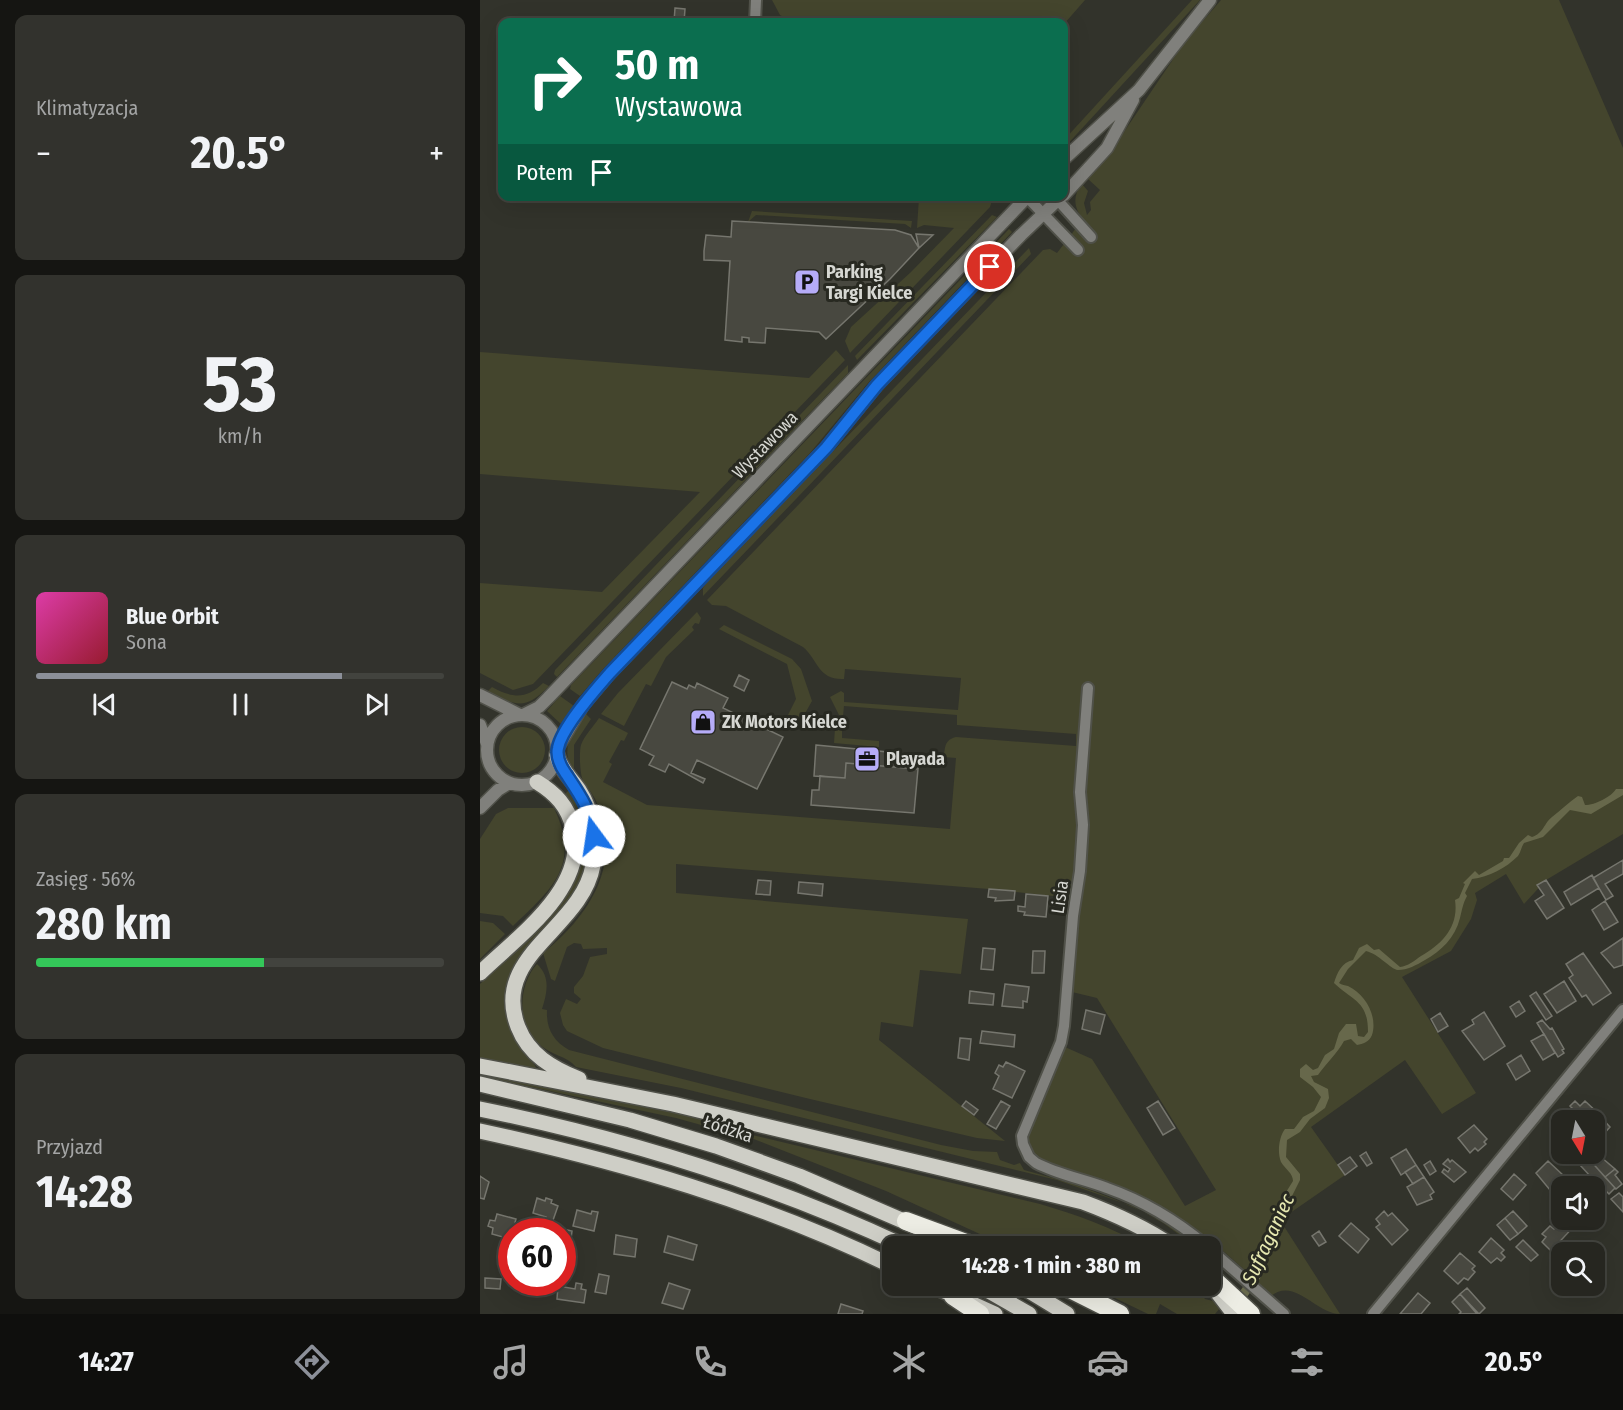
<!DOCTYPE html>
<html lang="pl">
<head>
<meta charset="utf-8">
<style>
  :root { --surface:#262620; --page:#32322d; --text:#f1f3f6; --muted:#a4a5a5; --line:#42433e; --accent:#8c9099 }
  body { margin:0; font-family:"Fira Sans Condensed",sans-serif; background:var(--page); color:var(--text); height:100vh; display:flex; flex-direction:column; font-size:22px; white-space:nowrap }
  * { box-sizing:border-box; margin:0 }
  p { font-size:20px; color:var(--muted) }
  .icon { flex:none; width:33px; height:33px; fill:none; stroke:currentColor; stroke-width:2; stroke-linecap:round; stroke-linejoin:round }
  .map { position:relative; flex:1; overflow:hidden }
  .panel { display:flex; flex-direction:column; gap:15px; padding:15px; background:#151512; width:480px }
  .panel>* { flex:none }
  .top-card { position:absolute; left:18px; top:18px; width:570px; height:183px; border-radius:12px; box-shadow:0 6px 24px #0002,0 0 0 2px var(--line); background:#0b6e4f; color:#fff; overflow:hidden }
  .needle { width:39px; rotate:170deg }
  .buttons { position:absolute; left:1071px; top:1110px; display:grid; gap:12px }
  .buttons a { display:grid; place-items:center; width:54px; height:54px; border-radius:12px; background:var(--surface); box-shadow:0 6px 24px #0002,0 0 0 2px var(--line); font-size:30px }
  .speed { position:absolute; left:18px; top:1218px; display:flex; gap:12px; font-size:30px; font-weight:700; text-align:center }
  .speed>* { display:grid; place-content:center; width:78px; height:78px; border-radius:50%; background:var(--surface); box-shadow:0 6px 24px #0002,0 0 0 2px var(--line); line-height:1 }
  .speed .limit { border:9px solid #d22; background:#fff; color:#111 }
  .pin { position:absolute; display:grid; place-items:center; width:51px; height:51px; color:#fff; margin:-26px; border:3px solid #fff; border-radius:50%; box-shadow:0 2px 6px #0007 }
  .me { position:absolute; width:66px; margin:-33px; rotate:346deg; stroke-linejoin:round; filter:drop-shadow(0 0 4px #0008) }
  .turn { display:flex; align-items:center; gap:21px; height:126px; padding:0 18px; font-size:27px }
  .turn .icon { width:78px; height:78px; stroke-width:2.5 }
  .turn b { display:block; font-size:42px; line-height:51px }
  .then { display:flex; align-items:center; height:57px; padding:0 18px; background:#0003; gap:12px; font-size:22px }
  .big { font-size:45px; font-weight:700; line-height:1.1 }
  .panel .tile { flex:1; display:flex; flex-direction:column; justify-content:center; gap:9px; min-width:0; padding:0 21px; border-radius:12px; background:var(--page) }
  .panel .dial { align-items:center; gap:0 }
  .dial b { font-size:78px; line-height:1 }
  .song { display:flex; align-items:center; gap:18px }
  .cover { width:72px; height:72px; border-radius:9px; background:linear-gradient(135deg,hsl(320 70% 55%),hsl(350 70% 35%)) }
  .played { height:6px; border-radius:3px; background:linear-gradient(90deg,var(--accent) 75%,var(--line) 75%) }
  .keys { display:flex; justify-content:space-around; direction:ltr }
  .heat { display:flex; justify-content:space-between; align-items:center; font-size:33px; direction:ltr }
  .charge { height:9px; border-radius:4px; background:linear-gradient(90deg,#34c759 56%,var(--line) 0) }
  .trip { position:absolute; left:402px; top:1236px; width:339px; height:60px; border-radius:12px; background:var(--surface); box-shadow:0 6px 24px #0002,0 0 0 2px var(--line); font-weight:700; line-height:60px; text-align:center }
  .tabs { display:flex; height:96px; justify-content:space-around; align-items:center; background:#0f0f0d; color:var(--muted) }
  .tabs .icon { width:42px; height:42px }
  .tabs .selected { color:var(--accent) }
  .tabs b { font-size:27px; color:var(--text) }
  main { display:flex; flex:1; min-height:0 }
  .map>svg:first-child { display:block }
  .green { fill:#44452d }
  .water { fill:#67684b }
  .building { fill:#484840; stroke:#76766e; stroke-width:1.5 }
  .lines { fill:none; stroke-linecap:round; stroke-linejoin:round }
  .minor-casing { stroke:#505149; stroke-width:14 }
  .tertiary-casing { stroke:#505149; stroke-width:15 }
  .primary-casing { stroke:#505149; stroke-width:18 }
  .motorway-casing { stroke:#505149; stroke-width:21 }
  .minor { stroke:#80807c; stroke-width:10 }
  .tertiary { stroke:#80807c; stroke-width:12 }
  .primary { stroke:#cecec6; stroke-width:15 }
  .motorway { stroke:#edede4; stroke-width:18 }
  .route-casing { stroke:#114b97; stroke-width:15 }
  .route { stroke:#1a73e8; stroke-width:10 }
  .labels { text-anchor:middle; stroke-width:6; stroke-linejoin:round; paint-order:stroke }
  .poi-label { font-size:18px; font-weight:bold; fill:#d6d7d2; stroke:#282921; text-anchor:start }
  .street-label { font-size:18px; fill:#d6d7d2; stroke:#282921 }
  .water-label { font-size:20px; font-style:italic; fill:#e6e8b0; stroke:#282921 }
</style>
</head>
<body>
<main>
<section class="panel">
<div class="tile"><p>Klimatyzacja</p>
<div class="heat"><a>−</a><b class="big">20.5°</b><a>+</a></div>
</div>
<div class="tile dial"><b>53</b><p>km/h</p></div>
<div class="tile">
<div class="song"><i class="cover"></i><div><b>Blue Orbit</b><p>Sona</p></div></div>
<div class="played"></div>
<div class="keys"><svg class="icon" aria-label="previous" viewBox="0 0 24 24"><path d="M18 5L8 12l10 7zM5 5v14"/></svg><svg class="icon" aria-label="pause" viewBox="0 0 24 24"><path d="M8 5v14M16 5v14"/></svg><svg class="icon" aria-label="next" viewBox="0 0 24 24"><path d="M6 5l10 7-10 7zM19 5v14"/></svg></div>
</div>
<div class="tile"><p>Zasięg · 56%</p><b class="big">280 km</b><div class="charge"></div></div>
<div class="tile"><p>Przyjazd</p><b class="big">14:28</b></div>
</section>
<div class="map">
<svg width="1143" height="1314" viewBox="0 0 1143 1314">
  <rect width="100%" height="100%" fill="#32332b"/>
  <path class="green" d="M292,0H605L584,24L311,21L300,15Z
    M712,0H720L584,148V140Z
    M741,0H1079L1143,148V834L1066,880L1044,904L1026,874L995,893L997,900L991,919L971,951L922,977L996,1093L962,1114L925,1060L831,1127L865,1175L800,1220L860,1314C836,1314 815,1277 791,1296C745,1249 694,1206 631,1183C612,1176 561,1169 550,1152C548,1149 547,1143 546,1139L585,1047L612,1059L705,1206L736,1190L617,998L592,992V898L509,889L196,864V893L488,919L481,974L440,970L433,1027L401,1022L399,1040L525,1141L497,1138L330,1099L123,1048L87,1031L83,1025L80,1013L86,999L97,1004L101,999L94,993V987L103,976L110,957L127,954V948L103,949L101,944L94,943L87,947L75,981L71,979L63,953C110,915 144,863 116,801C113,793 105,786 102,778C100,771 99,752 101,745C104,736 113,727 119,718L148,733L144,741L141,740L129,762L132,764L123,782L167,805L470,829L476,758L464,757C465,746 465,740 476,737L596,746V734L477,725V715L364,706L363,716L359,715L350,697L361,691L364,693V702L478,710L481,678L365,669L364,679C338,680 339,661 323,647L246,606L232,605L227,600L563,250L570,249L577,253L603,219C594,208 592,196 602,184L608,191L604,203L607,215L611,210L610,202L620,190L608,179L625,160L704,43Z
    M439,197H513L510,207L370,353L365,341L371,327L431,272L474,228L444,225L437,228Z
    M272,211L432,221L431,228L425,224L276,215L268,222Z
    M512,215L517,217L377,360L375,356Z
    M529,229L532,232L388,383L330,453L124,668L100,696L90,689L91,685Z
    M549,248L551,254L223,596V588L228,581Z
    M356,350L365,360L53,684L33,690L0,673V583L122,592L220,492L0,474V352L329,378Z
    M368,365V373L341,401L77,677L74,674L75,670Z
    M217,612L221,618L219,624L215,623L212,627L214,630L186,657L171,686L166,684L144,726L121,714L138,693Z
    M244,625L312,659L321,669L332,701L319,724L307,717L316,699L307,664L239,629Z
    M63,683L69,686C45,711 35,706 8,691L12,687C32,698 46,700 63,683Z
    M80,696L94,706L81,724L67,711Z
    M106,714L111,719L94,745V773C79,747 92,736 106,714Z
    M19 750a23 23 0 1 1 46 0a23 23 0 1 1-46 0Z
    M355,728L362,729V738L399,741V747L354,743Z
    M89,790C100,806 108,826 107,846C107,861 104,877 96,891C73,932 24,951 26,1005C27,1023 32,1038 43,1052C48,1058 55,1063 57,1070L0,1058V984C51,934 140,873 85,794Z
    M28,808H74C101,865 73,888 33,926L23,916L0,913V839L16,814Z
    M0,921L13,923L25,934L0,959Z
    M57,964C71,977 67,993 62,1009L67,1010C66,1028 73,1041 89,1050L461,1145L493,1151L517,1152L520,1160L534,1165L540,1163L544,1170C608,1187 666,1207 720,1246H715L683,1223L652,1206L577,1180L201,1088L96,1067C87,1056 71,1055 60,1045C36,1026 38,985 57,964Z
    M0,1071L133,1097L225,1119L233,1124L232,1128L196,1118L0,1076Z
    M268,1134L560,1204C597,1215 631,1227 664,1246H526L406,1191L271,1138Z
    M610,1286H719L722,1288V1295L725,1299L733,1301L740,1308L735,1314H697L680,1304L676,1314H668Z"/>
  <path class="water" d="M1136,789H1143V795L1111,814L1090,810L1063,837L1044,843C1041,847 1041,852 1038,856C1026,868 1009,877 992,879L985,893L987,896C983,903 982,910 980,918C975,938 961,951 945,960C937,965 927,970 918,970C910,969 899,954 886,951L868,969L859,983C862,985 865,985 868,986C885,994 898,1016 892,1035C889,1042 883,1044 877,1045L871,1039L864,1041C858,1052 846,1064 838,1075L831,1076L834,1082L848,1089L849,1098L845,1108L830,1119L820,1132L807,1140L806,1157L820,1174V1180L809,1202L798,1219L788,1246L781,1277L755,1314H744L772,1274L793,1213L813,1181C813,1173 805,1169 801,1162C797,1152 799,1137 805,1129H814L823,1117L834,1111L841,1097L833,1087L820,1077V1069L826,1064L833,1070L838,1068L845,1055L854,1049L859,1033L866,1024H876L878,1036L884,1037L888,1032C888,1001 874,1002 854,983C857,973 862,962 873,960L879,948L887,944L894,950L899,949L920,967C928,966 934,961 941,956C962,944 979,927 975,900L979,898L985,884L983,883L995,871L999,875L1023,861L1024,858H1029L1039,843L1048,835L1052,837C1064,833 1064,823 1072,817C1080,811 1089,802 1098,796L1102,797L1105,805C1115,805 1131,797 1136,789Z"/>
  <path class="building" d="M195,8L205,9L204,22H194Z
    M252,221L415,230L431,235L439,248L410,279L346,339L339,332L286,328L285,343L269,342V338L262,337V342L245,340L250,261L224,260V251L226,235L251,237Z
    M436,234L453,235L439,248Z
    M259,675L269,680L264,691L254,686Z
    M192,682L207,689L209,685L215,688L217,683L248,698L243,708L303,737L277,789L217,760L211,773L225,779L223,783L189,764L185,772L169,765L174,756L160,749Z
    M336,745L439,755L438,769L366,763L365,778L334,776Z
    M366,763L438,769L434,813L331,805L332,790H339L340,776L365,778Z
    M1143,860V874L1125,884L1133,896L1126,900L1113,878Z
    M1112,875L1119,888L1091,905L1084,892Z
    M278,880L291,881L290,895L276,894Z
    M1066,880L1084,908L1067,919L1055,901L1064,895L1057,885Z
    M319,882L343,884L342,896L318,893Z
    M509,889L535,891L534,900L515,901L516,898L508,897Z
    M546,894L568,896L566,917L544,915L545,912L538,911V906L545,907Z
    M1125,901L1138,922L1124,930L1112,910Z
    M1143,938V965L1134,968L1121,953Z
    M503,948L515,949L513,970L501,969Z
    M553,951H565L564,973H552Z
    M1103,953L1131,993L1113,1005L1106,995L1102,997L1089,978L1093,975L1086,964Z
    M1084,981L1096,1001L1077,1013L1064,994Z
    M525,984L549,987L547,1002L543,1001V1008L522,1006Z
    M490,991L514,994L513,1005L489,1003Z
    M1056,992L1072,1016L1066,1020L1050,996Z
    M1039,1001L1045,1011L1036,1017L1030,1007Z
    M606,1010L625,1015L620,1034L602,1029Z
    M1004,1012L1025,1046L1004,1060L982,1031L994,1024L992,1020Z
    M960,1013L968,1026L958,1032L951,1019Z
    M1062,1020L1070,1029L1072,1028L1084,1049L1082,1050L1084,1053L1078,1057L1057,1023Z
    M502,1031L535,1035L534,1047L500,1043Z
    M1064,1034L1075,1053L1063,1060L1051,1041Z
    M480,1038L491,1039L489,1060L478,1058Z
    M1041,1055L1050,1071L1036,1080L1027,1064Z
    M526,1062L545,1071L532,1098L513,1089L519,1076L515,1073L519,1065L523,1067Z
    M486,1101L498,1110L494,1115L482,1106Z
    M521,1101L530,1106L516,1129L507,1124Z
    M678,1101L695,1128L683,1135L667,1108Z
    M1095,1101L1100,1106L1105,1101L1120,1115L1114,1120H1104L1090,1106Z
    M1095,1111L1104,1120H1087Z
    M1119,1115L1130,1127L1120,1138L1114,1131L1117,1124L1114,1120Z
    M994,1125L1007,1139L1004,1142L1006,1144L998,1151L995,1148L990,1153L978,1138Z
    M926,1149L936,1165L921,1175L911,1158Z
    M886,1152L892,1163L887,1166L880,1156Z
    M1115,1152L1135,1169L1125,1177L1108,1158Z
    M870,1157L877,1166L865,1175L858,1165Z
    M1108,1158L1135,1188L1129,1194L1126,1191L1125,1192L1115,1182L1113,1183L1109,1180L1112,1178L1100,1165Z
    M968,1159L970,1162L972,1160L986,1172L974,1182L962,1172L964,1169L968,1172L970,1169L963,1164Z
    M950,1161L956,1171L950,1175L944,1165Z
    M1068,1161L1085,1177L1070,1190L1056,1173Z
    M936,1165L944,1177L933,1184L925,1172Z
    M1135,1169L1138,1172L1135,1175L1142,1184L1136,1189L1125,1177Z
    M1034,1174L1046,1185L1033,1200L1021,1189Z
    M0,1176L9,1182L4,1199L0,1198Z
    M944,1177L954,1192L950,1195L952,1199L937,1205L927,1187Z
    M1139,1193L1143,1197V1212L1131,1199Z
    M57,1198L65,1201L66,1198L72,1200L71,1203L78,1206L72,1223L65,1221L66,1217L53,1213Z
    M97,1210L111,1214L112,1211L118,1212L114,1231L93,1226Z
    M904,1211L908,1216L912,1213L928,1230L912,1245L896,1227L900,1224L896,1219Z
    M1033,1211L1047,1226L1038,1234L1025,1218Z
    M1082,1213V1220H1095L1098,1222L1071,1251L1062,1242L1066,1237L1062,1234L1070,1226L1074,1229L1081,1222L1078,1218Z
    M17,1214L36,1219L30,1239L12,1234L13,1228L8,1226L10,1220L15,1221Z
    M1025,1218L1038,1234L1030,1240L1017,1225Z
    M871,1223L889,1239L878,1253L859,1236Z
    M83,1229L92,1231L88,1262L82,1261Z
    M839,1231L846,1242L839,1246L832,1236Z
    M136,1235L157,1239L155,1257L134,1254Z
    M188,1236L217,1245L213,1260L184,1252Z
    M1011,1238L1024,1250L1021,1253L1025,1257L1021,1261L1017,1258L1011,1263L999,1252Z
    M1043,1240L1058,1255L1051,1261L1036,1247Z
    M980,1253L995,1266L992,1269L995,1272L988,1280L984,1278L978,1284L964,1271Z
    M119,1274L129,1276L126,1294L115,1292Z
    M5,1278L21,1279L20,1289L5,1288Z
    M96,1283L102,1284L101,1289L106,1290L104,1303L77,1299L78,1286L95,1289Z
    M189,1283L210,1290L203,1309L182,1303Z
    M987,1288L1005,1308L999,1314L980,1294Z
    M938,1293L950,1303L941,1314H920Z
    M980,1294L997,1314H979L981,1312L972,1302Z
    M361,1304L383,1311L382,1314H358Z"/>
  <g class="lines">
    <defs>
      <path id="minor" d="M275,22L276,0
        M546,196L598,250
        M574,196L611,237
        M608,688L600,792L603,825L600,871L593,916L584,1026L581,1042L542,1136L543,1144L549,1157L556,1163C579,1175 604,1179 627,1188C664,1201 697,1221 727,1246
        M730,1249L804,1314
        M893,1314L1143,1010"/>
      <path id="tertiary" d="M584,159L659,90L730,0
        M584,195L627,148L653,100
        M0,695L38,714
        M45,714L59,707L68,698L548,196
        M7 750a35 35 0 1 1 70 0a35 35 0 1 1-70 0Z
        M0,725L7,744
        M77,749L103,705L130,673L346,448L397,385L541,235L582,196
        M0,808L18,790L29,783"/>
      <path id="primary" d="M77,755C80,769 91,778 99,790C113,812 118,840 113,865C102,929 10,955 38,1027C49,1055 72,1068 99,1079
        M0,973C37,937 109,887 93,828C88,806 75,793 57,782
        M0,1066L193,1104L603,1202C635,1214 664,1227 692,1246
        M0,1084L150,1120L236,1146L319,1176L435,1226
        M0,1109C147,1139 289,1183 424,1246
        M0,1131C142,1162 281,1202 412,1266
        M453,1286L515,1314
        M500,1286L549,1314
        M541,1286L587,1314
        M734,1288L754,1314"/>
      <path id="motorway" d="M426,1221L494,1246
        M730,1276L771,1314
        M584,1286L640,1314
        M473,1296L500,1314"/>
    </defs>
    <use href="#minor" class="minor-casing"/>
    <use href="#tertiary" class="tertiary-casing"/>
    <use href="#primary" class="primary-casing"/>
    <use href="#motorway" class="motorway-casing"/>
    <use href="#minor" class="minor"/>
    <use href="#tertiary" class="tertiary"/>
    <use href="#primary" class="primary"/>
    <use href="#motorway" class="motorway"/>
  </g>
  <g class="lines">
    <defs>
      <path id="route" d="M114,836C111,810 100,795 86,774C81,767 76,757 78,748C82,727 116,689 130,673L346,448L397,385L510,267"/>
    </defs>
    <use href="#route" class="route-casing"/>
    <use href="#route" class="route"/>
  </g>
  <defs>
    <symbol id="parking-square" viewBox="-11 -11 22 22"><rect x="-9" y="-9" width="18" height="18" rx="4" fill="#b6acf8" stroke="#282921"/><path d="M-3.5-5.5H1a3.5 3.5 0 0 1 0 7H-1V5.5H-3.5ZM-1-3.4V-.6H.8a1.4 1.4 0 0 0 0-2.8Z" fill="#111"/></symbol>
    <symbol id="shop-square" viewBox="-11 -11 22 22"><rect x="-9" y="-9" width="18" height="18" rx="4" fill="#b6acf8" stroke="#282921"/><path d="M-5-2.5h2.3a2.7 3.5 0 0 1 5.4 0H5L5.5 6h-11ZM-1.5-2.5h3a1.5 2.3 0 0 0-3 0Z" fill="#111"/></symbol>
    <symbol id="office-square" viewBox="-11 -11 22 22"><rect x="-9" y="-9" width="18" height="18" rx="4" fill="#b6acf8" stroke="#282921"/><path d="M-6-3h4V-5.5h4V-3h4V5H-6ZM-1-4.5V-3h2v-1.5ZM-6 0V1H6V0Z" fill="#111"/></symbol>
  </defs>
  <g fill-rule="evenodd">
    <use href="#parking-square" x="312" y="267" width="30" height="30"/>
    <use href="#shop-square" x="208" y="707" width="30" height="30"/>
    <use href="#office-square" x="372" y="744" width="30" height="30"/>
  </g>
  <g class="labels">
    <g class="poi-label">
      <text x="346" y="278">Parking<tspan x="346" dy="21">Targi Kielce</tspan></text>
      <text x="242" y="728">ZK Motors Kielce</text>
      <text x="406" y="765">Playada</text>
    </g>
    <g class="street-label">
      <text transform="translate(285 445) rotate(-46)" y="6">Wystawowa</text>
      <text transform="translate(580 897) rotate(-82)" y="6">Lisia</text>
      <text transform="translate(248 1129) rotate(18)" y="6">Łódzka</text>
    </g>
    <g class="water-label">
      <text transform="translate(788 1239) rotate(-65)" y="7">Sufraganiec</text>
    </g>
  </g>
</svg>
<div class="buttons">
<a><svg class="needle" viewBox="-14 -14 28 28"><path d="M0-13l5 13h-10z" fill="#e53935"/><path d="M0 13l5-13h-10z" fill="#a4a5a5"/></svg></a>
<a><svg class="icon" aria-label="sound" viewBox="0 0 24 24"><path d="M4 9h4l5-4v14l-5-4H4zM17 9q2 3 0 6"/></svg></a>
<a><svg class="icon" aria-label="search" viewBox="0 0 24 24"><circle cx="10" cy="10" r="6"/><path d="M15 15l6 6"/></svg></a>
</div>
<div class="speed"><div class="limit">60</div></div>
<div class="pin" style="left:510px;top:267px;background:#d93025"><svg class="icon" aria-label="arrive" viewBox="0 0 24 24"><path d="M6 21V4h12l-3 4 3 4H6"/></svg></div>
<svg class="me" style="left:114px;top:836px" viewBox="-20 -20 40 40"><circle r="19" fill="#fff"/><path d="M0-13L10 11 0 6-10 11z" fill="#1a73e8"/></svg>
<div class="trip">14:28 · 1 min · 380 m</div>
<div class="top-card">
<div class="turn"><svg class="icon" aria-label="right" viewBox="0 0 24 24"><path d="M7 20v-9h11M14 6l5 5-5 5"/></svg><div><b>50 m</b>Wystawowa</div></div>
<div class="then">Potem<svg class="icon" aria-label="arrive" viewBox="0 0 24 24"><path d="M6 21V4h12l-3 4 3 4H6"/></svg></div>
</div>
</div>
</main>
<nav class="tabs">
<b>14:27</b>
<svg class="icon selected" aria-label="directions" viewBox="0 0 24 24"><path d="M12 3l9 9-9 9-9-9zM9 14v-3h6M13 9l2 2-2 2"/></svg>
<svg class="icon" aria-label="music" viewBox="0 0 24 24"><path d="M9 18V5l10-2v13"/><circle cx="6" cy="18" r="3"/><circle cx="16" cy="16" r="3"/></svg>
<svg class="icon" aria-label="phone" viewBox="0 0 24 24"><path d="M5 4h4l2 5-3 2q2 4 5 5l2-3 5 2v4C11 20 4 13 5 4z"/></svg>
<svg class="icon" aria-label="climate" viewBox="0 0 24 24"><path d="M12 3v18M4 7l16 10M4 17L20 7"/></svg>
<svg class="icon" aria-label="car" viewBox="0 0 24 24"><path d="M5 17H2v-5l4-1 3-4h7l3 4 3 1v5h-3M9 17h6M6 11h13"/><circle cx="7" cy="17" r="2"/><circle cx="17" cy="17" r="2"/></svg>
<svg class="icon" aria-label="filters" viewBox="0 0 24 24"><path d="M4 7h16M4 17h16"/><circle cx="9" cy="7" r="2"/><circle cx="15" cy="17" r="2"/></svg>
<b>20.5°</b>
</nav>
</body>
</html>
